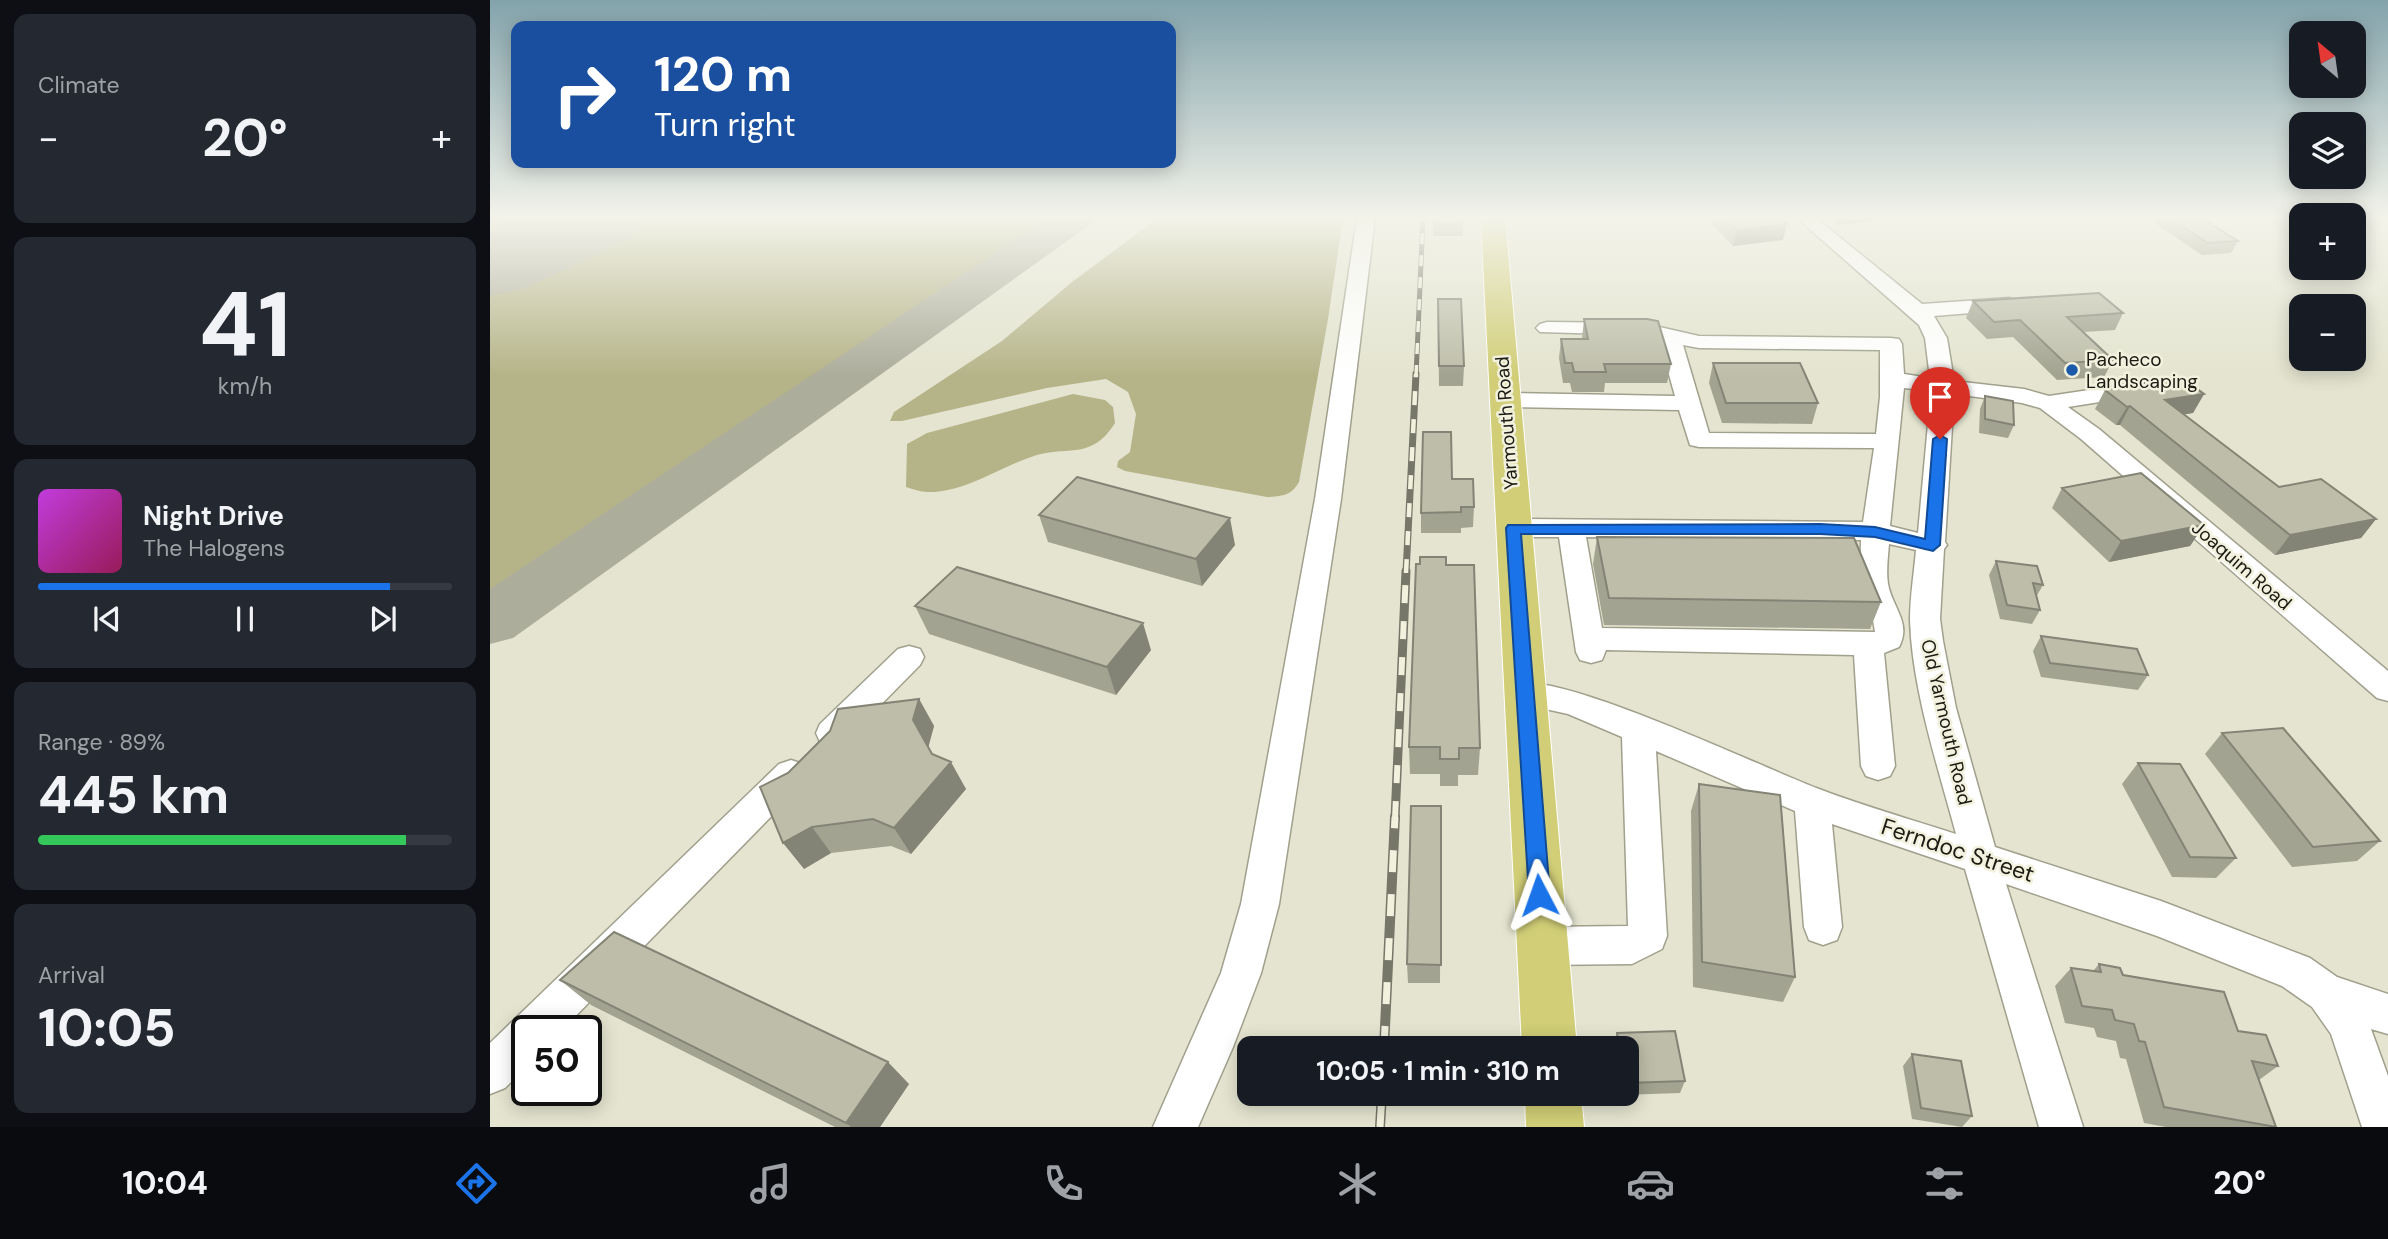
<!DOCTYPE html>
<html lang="en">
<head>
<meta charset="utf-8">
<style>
  :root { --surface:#171b24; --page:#242831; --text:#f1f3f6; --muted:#9ea1a6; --line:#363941; --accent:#1a73e8 }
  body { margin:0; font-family:"DM Sans",sans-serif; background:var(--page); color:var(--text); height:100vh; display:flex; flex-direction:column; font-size:26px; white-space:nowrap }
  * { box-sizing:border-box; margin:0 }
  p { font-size:23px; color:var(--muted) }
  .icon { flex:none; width:38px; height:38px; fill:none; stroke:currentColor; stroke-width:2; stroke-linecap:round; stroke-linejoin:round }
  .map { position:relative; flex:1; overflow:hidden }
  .sheet { display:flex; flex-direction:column; gap:14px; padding:14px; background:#0d0f14; width:490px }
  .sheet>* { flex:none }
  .banner { position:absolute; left:21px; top:21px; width:665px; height:147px; border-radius:14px; box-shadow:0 4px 18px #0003; background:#1a4fa0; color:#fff; overflow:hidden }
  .needle { width:46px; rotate:331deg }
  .tools { position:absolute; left:1799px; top:21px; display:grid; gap:14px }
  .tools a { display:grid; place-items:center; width:77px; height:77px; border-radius:14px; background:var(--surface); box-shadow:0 4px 18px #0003; font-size:35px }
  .speed { position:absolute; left:21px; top:1015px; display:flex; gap:14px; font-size:35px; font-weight:700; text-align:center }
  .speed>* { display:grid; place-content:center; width:91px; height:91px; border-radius:50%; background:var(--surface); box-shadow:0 4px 18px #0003; line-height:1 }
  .speed .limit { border:4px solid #111; border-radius:10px; background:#fff; color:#111 }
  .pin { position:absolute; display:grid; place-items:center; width:60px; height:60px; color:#fff; margin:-72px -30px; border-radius:50% 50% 50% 0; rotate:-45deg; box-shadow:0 0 7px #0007 }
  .pin .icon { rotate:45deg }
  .me { position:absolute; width:77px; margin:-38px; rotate:356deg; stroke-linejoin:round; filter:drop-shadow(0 0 5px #0008) }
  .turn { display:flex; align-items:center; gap:24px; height:147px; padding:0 28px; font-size:32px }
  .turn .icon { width:91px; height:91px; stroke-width:2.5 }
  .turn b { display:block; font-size:49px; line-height:60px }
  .big { font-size:52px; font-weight:700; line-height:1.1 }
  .sheet .card { flex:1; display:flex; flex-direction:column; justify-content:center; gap:10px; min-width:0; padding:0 24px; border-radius:14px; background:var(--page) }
  .sheet .dial { align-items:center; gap:0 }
  .dial b { font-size:91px; line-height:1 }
  .song { display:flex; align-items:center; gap:21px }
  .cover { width:84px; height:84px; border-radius:10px; background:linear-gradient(135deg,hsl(290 70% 55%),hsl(330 70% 35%)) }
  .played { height:7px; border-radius:4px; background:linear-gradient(90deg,var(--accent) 85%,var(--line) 85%) }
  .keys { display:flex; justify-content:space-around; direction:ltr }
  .heat { display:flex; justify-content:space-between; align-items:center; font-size:38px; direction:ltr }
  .charge { height:10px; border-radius:5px; background:linear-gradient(90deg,#34c759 89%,var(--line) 0) }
  .trip { position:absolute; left:747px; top:1036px; width:402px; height:70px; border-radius:14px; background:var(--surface); box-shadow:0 4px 18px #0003; font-weight:700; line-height:70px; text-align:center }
  .tabs { display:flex; height:112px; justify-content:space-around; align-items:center; background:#090b0e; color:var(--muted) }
  .tabs .icon { width:49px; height:49px }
  .tabs .current { color:var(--accent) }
  .tabs b { font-size:32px; color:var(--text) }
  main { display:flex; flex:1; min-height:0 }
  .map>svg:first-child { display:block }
  .green { fill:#b5b489 }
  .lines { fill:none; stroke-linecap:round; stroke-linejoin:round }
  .taxiway { fill:#adad9c; fill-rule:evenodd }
  .runway { fill:#adad9c; fill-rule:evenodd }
  .minor-casing { stroke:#a0a08d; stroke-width:3 }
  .major-casing { stroke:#fff; stroke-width:2 }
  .minor { fill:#fff; fill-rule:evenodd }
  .major { fill:#d1ce77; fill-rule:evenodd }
  .rail-far3-casing { stroke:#767669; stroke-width:5 }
  .rail-far2-casing { stroke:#767669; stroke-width:7 }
  .rail-far1-casing { stroke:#767669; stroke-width:9 }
  .rail-casing { stroke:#767669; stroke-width:10 }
  .rail-far3 { stroke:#f1f1dd; stroke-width:3.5; stroke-dasharray:11; stroke-linecap:butt }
  .rail-far2 { stroke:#f1f1dd; stroke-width:4.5; stroke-dasharray:14; stroke-linecap:butt }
  .rail-far1 { stroke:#f1f1dd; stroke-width:6; stroke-dasharray:18; stroke-linecap:butt }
  .rail { stroke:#f1f1dd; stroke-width:7; stroke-dasharray:22; stroke-linecap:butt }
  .wall { fill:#a3a391 }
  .shaded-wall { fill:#848476 }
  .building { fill:#bdbda9; stroke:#848476; stroke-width:2 }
  .route { fill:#1a73e8; stroke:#114b97; stroke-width:2 }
  .poi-dot { fill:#1b5aab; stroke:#f1f1dd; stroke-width:2.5 }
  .labels { text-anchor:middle; stroke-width:5; stroke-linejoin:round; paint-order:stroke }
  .poi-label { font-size:19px; fill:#1b1b14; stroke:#f1f1dd; text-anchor:start }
  .street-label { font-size:19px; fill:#1b1b14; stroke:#f1f1dd }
  .near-street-label { font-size:23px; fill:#1b1b14; stroke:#f1f1dd }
</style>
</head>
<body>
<main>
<section class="sheet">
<div class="card"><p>Climate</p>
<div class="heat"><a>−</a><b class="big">20°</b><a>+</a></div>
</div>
<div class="card dial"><b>41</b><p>km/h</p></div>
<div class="card">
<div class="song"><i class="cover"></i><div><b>Night Drive</b><p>The Halogens</p></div></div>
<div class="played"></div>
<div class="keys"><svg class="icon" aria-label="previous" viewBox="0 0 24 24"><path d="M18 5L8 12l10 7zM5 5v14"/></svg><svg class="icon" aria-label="pause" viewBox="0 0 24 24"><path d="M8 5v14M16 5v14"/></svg><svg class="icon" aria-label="next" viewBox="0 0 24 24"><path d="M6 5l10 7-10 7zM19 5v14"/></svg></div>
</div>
<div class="card"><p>Range · 89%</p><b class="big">445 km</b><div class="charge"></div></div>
<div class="card"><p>Arrival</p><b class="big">10:05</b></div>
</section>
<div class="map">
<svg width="1898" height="1127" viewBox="0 0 1898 1127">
  <rect width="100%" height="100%" fill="#e4e4d0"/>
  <path class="green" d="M0,218H49L0,239Z
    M158,218H569L0,605V291Z
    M668,218H853L838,319L809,482C801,496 792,496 777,497L635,471L627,467L628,461L640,452L646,414L638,392L616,379L557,388L412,421H400L404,412L512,341L582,282Z
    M583,394L615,400L623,407L625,423C601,461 578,445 544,456C509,467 475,493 437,492C431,492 423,489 416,487L417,444L437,433Z"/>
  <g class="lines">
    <path class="taxiway" d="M558,218H604L598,226L23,638L0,644V589Z"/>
    <path class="runway" d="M20,218H154L139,239L38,287L0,296V226Z"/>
    <defs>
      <path id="minor" d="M867,218H885L851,499L789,904L771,973L743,1047L708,1127H663L731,973L751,904L825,499Z
        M1307,218H1326L1432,304L1519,298L1526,300L1529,304L1526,308L1519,310L1444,316L1457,338L1464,381L1534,389L1559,396L1652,382L1660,384L1663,389L1660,394L1578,407L1609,429L1898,671V701L1887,698L1591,439L1550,408L1532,403L1464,394L1455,542L1457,545L1454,549L1450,619L1453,641L1466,708L1505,847L1671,901L1820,958L1847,977L1898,994V1034L1881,1029L1898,1076V1127H1872L1841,1034L1822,1007L1792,986L1667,936L1516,884L1593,1127H1549L1475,869L1342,824L1352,927L1347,940L1333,945L1319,940L1314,927L1305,811L1166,751L1177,936L1172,949L1142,964L1053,965L1039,959L1033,946L1039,933L1053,927L1138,926L1132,737L1078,714L1024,702L1019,693L1024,684C1070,670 1273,768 1329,789C1373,806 1420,819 1466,834C1448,767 1422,689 1420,620C1420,597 1424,573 1426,550L1399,544C1398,557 1396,571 1398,584C1402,607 1422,623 1409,647L1394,653L1405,766L1400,776L1388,780L1376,776L1371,766L1364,655L1116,650L1112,660L1101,663L1090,660L1086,652L1069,537H1023L1013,534L1010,528L1013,522L1023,519L1373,522L1384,448L1209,447L1200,445L1189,410L1015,407L1007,405L1003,400L1007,395L1015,393L1185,396L1171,346L1174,340L1152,335L1050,332L1046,328L1050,324L1057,322L1152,323L1209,336L1401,338L1409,339L1412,344L1414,374L1440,378L1435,338L1429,325ZM1193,345L1209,348L1390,350V397L1386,434L1219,433ZM1414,388L1441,391L1428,533L1400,526ZM1096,537L1371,540L1370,585L1383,620L1385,632L1112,628Z
        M419,646L430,649L434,657L430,665L354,742L342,746L330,742L326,733L330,724L408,649Z
        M301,760L313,764L318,774L313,784L71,1031H37V1066L15,1088L0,1094V1043L289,764Z"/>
      <path id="major" d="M991,218H1015L1087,1048H1032Z
        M1035,1094H1091L1094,1127H1036Z"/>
    </defs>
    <use href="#minor" class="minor-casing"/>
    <use href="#major" class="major-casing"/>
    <use href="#minor" class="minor"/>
    <use href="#major" class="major"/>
    <defs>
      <path id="rail-far3" d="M926,376L933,218"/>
      <path id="rail-far2" d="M916,573L926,374"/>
      <path id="rail-far1" d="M905,819L916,571"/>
      <path id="rail" d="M894,1048L905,817
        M890,1127L892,1094"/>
    </defs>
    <use href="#rail-far3" class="rail-far3-casing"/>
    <use href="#rail-far2" class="rail-far2-casing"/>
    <use href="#rail-far1" class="rail-far1-casing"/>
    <use href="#rail" class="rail-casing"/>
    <use href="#rail-far3" class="rail-far3"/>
    <use href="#rail-far2" class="rail-far2"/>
    <use href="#rail-far1" class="rail-far1"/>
    <use href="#rail" class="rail"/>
  </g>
  <path class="wall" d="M943,218H973V236H943Z
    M1216,218H1289L1293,240L1243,246Z
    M1339,218H1406L1347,225Z
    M1669,218H1711L1748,241L1741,253L1712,255L1666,224Z
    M948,299L974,366L973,386H949Z
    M1483,301L1633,313L1625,330L1594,332L1623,360L1614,377L1567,380L1523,337L1497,339L1476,318Z
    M1094,319L1181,364L1177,383H1115L1114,392H1082L1080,383H1073L1069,358L1071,339H1092Z
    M1223,363L1328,403L1322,424L1232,423L1219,383Z
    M1615,390L1714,394L1703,413L1694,414L1789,487L1886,519L1871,538L1785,555L1630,425H1626L1605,409Z
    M1495,396L1524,425L1518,438L1489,433L1490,409Z
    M962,479L984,507L983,527L971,528V533H931V513Z
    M1572,488L1714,525L1700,546L1619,562L1562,508Z
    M549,515L745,545L712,586L558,542Z
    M1107,537L1391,602L1380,629L1114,625L1103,564Z
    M1506,561L1553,585L1546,597L1550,610L1542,624L1510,619L1499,575Z
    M956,565L990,748L988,775H968V786H950V774H920L919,747Z
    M425,606L661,650L626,695L439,634Z
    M1551,636L1658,675L1648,690L1551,677L1543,651Z
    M429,699L444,726L438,748L442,754L476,789L421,854L401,846L341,853L314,869L298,773Z
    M1732,733L1890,841L1867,861L1802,867L1715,754Z
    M1648,763L1746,858L1726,878L1682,877L1632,784Z
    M1209,784L1305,977L1293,1002L1203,987L1201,811Z
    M951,806L950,983H918L917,964Z
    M1609,964L1748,1031L1788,1066L1769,1080L1786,1127H1676L1654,1123L1636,1059L1630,1058L1626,1041L1607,1037L1604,1028L1575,1023L1565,986L1581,968L1603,971Z
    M70,980L419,1084L390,1127H345L101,1005Z
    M1127,1033L1195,1081L1190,1093L1131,1095V1094H1138V1048H1124V1046Z
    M1422,1054L1482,1116L1472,1127L1422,1119L1413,1066Z"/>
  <path class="shaded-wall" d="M1349,218H1406L1347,225Z
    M1297,224L1293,240L1243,246L1247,230Z
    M1714,394L1703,413L1665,419L1675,400Z
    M1640,406L1630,425H1626L1637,407Z
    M740,518L745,545L712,586L706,559Z
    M1886,519L1871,538L1785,555L1800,535Z
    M1714,525L1700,546L1619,562L1631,541Z
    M653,623L661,650L626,695L617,667Z
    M429,699L444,726L438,748L423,720Z
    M461,762L476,789L421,854L404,828Z
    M322,827L341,853L314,869L293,843Z
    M398,1062L419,1084L390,1127H361L356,1123Z"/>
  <path class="building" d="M943,218H973V224H943Z
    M1234,218H1289L1297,224L1247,230Z
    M1679,218H1711L1748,241L1718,243Z
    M1609,293L1633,313L1577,317L1623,360L1575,363L1530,320L1504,322L1483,301Z
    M948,299H971L974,366H949Z
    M1094,319H1157L1168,321L1181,364H1114L1116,372H1084L1082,363H1075L1071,339H1098Z
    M1223,363H1310L1328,403H1236Z
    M1691,377L1714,394L1675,400L1789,487L1831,479L1886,519L1800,535L1640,406L1637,407L1615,390Z
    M1495,396L1523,401L1524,425L1495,419Z
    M933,432H961L962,479H983L984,507H971V512L931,513Z
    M1651,473L1714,525L1631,541L1572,488Z
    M587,477L740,518L706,559L549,515Z
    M1107,537L1364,538L1391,602L1119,598Z
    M930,557H956V565H984L990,748H969V759H950V747H919L926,564H930Z
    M1506,561L1547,566L1553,585L1543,583L1550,610L1517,605Z
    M467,567L653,623L617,667L425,606Z
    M1551,636L1647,649L1658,675L1560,663Z
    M429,699L423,720L442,754L461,762L404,828L383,819L322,827L293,843L270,787L298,773L340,731L348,709Z
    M1793,728L1890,841L1823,847L1732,733Z
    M1648,763L1690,764L1746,858L1700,857Z
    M1209,784L1290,795L1305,977L1212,962Z
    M921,806H951V965L917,964Z
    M124,932L398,1062L356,1123L70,980Z
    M1609,964L1630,968L1633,975L1734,992L1748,1031L1776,1035L1788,1066L1762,1061L1786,1127L1674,1107L1655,1042L1649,1041L1644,1024L1625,1020L1622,1010L1592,1006L1581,968L1611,972Z
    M1185,1031L1195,1081L1138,1083V1048H1129L1127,1033Z
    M1422,1054L1471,1061L1482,1116L1431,1108Z"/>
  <linearGradient id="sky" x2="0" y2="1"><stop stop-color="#83a3ab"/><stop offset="0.58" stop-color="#f3f3ea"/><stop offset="1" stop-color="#f3f3ea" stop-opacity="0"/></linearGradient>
  <rect width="1898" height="375" fill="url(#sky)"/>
  <path class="route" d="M1450,435L1457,439L1450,545L1443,551L1385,537L1330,534H1031L1060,895L1057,902L1049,905L1042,902L1039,895L1016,528L1018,525L1330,524L1385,527L1435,539L1443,439Z"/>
  <circle class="poi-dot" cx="1582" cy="370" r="7"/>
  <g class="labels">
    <g class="poi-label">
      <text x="1596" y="366">Pacheco<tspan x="1596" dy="22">Landscaping</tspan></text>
    </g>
    <g class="street-label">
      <text transform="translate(1016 423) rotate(-94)" y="7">Yarmouth Road</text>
      <text transform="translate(1752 565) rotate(41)" y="7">Joaquim Road</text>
      <text transform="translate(1457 722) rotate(77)" y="7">Old Yarmouth Road</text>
    </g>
    <g class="near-street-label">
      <text transform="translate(1468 850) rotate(18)" y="8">Ferndoc Street</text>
    </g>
  </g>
</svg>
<div class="tools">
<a><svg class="needle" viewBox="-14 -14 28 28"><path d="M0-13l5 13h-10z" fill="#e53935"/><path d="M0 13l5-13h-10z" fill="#9ea1a6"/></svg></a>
<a><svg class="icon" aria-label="layers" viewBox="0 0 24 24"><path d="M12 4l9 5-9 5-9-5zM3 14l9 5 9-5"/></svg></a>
<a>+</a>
<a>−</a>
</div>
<div class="speed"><div class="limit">50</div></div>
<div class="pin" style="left:1450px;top:439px;background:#d93025"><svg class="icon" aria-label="arrive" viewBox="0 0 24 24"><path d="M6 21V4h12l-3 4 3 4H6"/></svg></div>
<svg class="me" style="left:1049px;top:895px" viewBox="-20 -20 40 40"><path d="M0-17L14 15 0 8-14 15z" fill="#1a73e8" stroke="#fff" stroke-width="4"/></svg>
<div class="trip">10:05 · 1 min · 310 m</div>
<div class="banner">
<div class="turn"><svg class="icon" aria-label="right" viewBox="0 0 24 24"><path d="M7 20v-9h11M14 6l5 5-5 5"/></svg><div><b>120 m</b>Turn right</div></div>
</div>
</div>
</main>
<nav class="tabs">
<b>10:04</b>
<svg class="icon current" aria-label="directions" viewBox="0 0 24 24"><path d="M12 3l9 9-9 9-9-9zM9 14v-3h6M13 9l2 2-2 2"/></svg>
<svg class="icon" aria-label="music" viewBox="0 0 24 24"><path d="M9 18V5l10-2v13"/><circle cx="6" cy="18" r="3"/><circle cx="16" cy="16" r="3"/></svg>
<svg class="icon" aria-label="phone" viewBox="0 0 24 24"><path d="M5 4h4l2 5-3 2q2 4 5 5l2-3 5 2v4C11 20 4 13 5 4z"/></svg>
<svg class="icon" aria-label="climate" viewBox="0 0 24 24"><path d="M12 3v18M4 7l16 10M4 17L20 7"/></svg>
<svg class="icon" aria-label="car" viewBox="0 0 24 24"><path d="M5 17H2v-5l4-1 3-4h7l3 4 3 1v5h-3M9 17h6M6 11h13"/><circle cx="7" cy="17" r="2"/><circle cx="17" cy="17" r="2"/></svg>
<svg class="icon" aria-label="filters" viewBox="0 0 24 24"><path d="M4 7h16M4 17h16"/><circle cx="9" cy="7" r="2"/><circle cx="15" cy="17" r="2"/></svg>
<b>20°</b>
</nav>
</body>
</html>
